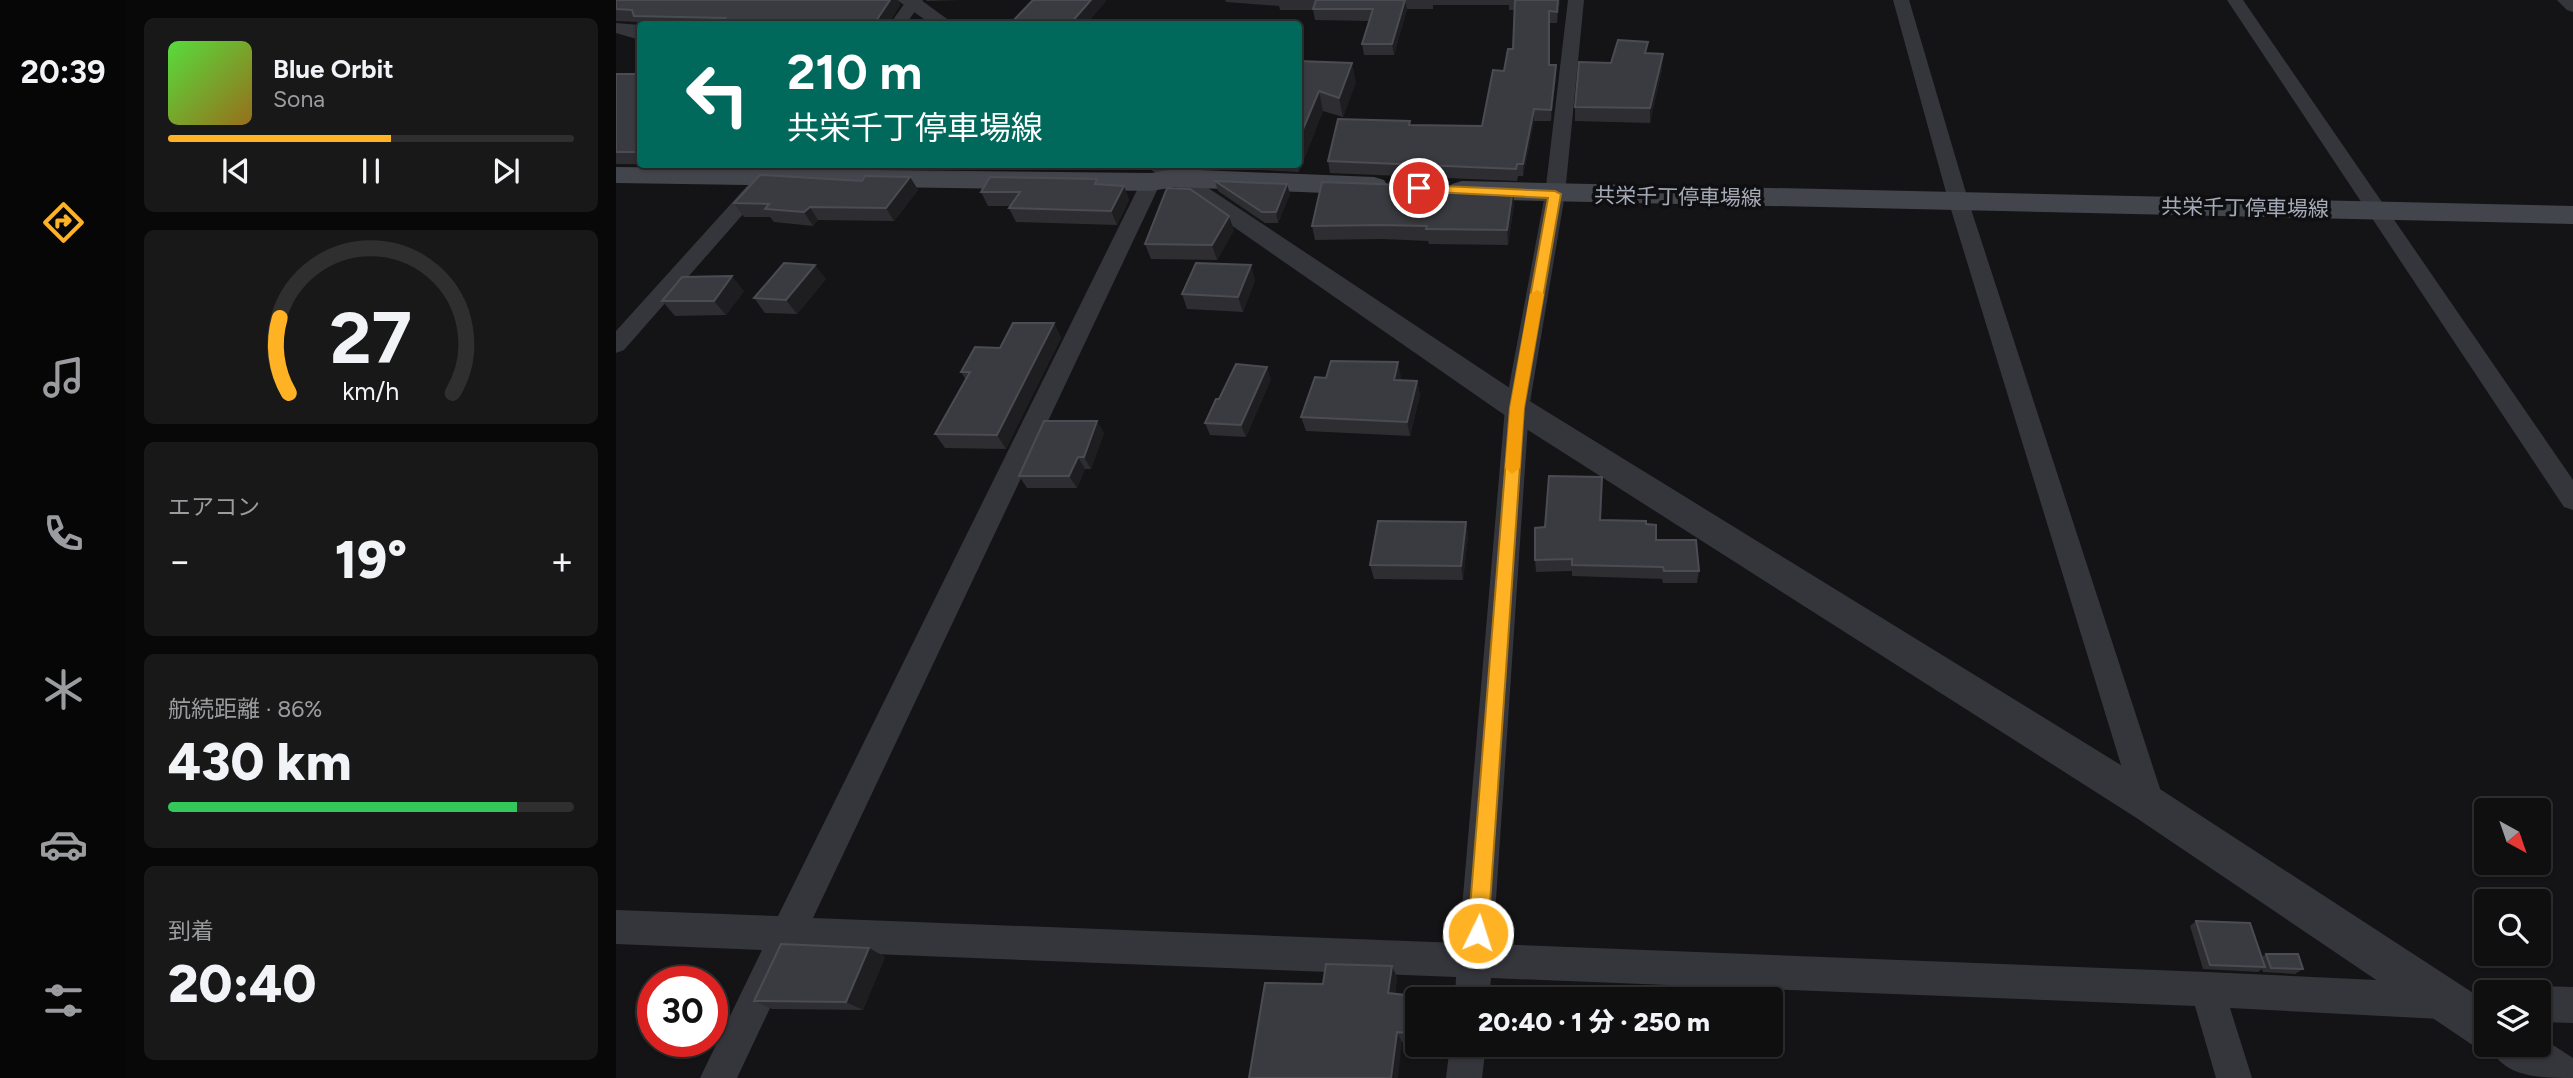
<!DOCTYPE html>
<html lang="ja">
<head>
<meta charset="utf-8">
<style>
  :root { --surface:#0f0f10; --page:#181819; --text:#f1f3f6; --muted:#9b9c9f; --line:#2f2f30; --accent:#ffb224 }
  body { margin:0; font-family:Figtree,"Noto Sans JP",sans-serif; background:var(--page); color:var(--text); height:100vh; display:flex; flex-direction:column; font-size:26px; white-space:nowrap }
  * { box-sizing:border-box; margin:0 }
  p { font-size:23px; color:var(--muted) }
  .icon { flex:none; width:38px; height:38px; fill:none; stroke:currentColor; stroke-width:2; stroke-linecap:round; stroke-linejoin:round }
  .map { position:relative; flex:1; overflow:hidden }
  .sheet { display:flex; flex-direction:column; gap:18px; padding:18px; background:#080809; width:490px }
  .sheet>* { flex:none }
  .hud { position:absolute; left:21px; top:21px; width:665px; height:147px; border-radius:7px; box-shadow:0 2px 5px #0004,0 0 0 2px var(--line); background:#00695c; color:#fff; overflow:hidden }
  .needle { width:46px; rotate:140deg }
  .tools { position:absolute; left:1858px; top:798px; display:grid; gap:14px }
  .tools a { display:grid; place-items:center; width:77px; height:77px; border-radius:7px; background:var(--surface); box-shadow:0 2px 5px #0004,0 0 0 2px var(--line); font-size:35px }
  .speed { position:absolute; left:21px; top:966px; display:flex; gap:14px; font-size:35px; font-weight:700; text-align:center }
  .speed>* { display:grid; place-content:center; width:91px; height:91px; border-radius:50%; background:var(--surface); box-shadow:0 2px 5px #0004,0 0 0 2px var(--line); line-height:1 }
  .speed .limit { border:10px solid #d22; background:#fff; color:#111 }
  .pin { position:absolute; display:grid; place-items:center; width:60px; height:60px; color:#fff; margin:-30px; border:4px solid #fff; border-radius:50%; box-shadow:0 2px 7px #0007 }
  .me { position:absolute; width:77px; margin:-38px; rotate:4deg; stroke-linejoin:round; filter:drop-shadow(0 0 5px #0008) }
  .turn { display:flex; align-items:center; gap:24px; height:147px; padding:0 35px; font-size:32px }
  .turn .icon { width:91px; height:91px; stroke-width:2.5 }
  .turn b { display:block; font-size:49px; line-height:60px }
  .big { font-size:52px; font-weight:800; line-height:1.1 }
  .sheet .widget { flex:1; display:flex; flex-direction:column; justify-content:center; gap:10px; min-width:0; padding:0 24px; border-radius:10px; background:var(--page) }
  .sheet .dial { align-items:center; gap:0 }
  .dial svg { height:182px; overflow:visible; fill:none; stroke:var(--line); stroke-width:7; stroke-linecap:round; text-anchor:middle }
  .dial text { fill:var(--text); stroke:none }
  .song { display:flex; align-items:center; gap:21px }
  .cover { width:84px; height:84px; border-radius:10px; background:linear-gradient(135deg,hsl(110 70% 55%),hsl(40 70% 35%)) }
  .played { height:7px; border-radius:4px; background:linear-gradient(90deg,var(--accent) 55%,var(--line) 55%) }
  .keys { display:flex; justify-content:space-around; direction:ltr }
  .heat { display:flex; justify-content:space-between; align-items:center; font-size:38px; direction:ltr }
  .charge { height:10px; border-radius:5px; background:linear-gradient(90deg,#34c759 86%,var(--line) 0) }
  .trip { position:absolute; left:789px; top:987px; width:378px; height:70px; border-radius:7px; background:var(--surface); box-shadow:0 2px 5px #0004,0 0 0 2px var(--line); font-weight:800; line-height:70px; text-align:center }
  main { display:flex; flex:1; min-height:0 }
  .tabs { display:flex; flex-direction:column; width:126px; justify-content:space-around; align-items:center; background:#060606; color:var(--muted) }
  .tabs .icon { width:49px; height:49px }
  .tabs .current { color:var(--accent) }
  .tabs b { font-size:32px; color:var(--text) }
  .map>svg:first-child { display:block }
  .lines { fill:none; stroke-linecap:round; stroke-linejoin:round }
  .minor { fill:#35363c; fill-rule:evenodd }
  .tertiary { fill:#35363c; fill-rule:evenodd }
  .secondary { fill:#43454c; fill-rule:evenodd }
  .wall { fill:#2d2d32 }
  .shaded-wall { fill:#1e1e21 }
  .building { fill:#3a3b40; stroke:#4b4c53; stroke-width:2 }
  .route { fill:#ffb224; stroke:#a67417; stroke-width:2 }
  .slow { fill:#f59e0b }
  .labels { text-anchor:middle; stroke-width:7; stroke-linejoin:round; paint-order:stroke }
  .far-street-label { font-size:21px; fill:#a5abb8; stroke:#0f0f11 }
</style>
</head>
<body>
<main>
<nav class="tabs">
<b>20:39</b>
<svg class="icon current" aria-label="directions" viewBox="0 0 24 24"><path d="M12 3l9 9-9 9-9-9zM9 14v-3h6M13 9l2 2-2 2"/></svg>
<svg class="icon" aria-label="music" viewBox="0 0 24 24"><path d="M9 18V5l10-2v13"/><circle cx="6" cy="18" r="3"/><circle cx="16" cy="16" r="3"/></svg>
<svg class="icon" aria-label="phone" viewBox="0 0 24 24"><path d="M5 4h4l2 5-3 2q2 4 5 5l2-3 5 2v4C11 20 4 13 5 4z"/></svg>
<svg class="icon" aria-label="climate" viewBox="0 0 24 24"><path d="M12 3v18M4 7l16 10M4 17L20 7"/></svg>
<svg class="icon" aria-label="car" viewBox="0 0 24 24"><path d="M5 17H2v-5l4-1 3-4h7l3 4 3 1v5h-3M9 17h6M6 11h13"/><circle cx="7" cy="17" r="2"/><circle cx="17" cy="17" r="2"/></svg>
<svg class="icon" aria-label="filters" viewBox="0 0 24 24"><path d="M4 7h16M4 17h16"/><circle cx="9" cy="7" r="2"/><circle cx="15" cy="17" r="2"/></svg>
</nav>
<section class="sheet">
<div class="widget">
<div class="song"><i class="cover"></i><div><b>Blue Orbit</b><p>Sona</p></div></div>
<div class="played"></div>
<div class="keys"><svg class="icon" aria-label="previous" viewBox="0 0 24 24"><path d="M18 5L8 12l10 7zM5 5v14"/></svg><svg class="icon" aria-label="pause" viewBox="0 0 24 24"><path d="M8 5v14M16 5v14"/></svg><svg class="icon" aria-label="next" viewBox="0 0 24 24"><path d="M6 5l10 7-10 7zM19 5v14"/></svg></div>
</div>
<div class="widget dial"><svg viewBox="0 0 100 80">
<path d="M14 69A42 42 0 1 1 86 69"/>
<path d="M14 69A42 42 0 0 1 10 36" stroke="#ffb224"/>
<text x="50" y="56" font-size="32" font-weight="700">27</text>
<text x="50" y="72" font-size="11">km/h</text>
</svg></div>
<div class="widget"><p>エアコン</p>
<div class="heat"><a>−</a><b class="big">19°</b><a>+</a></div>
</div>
<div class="widget"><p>航続距離 · 86%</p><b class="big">430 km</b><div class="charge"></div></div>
<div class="widget"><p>到着</p><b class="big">20:40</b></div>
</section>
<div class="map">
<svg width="1957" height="1078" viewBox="0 0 1957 1078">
  <rect width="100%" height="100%" fill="#141416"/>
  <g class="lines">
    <path class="minor" d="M291,0H307L290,24H274Z
      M952,0H968L949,194L913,408L877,944L1591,972L1824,983L1836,989L1842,1001L1836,1013L1824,1019L1614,1008L1636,1078H1600L1579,1006L875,978L873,999H839L840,977L181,951L121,1078H84L146,950L0,944V910L162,916L525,182L535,176L545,182L197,918L843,943L889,408L929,194Z
      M1277,0H1293L1353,203L1549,804L1544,814L1533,819L1522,814L1517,804L1333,203Z
      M1611,0H1627L1957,480V510L1948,507Z
      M1941,0H1957V12L1951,10Z
      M0,23L24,25V40L0,33Z
      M151,164H171L8,350L0,353V331Z
      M1923,986L1957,987V1023L1923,1022V992H1910Z
      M834,1045H870L866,1078H830Z"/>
    <path class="tertiary" d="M281,0H305L338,24H315Z
      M527,164H556L912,400L1547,791L1871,1002V1045H1923V1036L1957,1058V1078C1925,1078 1890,1078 1875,1049L1871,1051L1855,1044L1519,817L890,416Z"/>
    <path class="secondary" d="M0,167L535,173L559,169L758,177L768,180L772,186L768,192L758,195L559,187L535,191L0,183Z
      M846,181L1957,206V224L846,199L836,196L832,190L836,184Z"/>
  </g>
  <path class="wall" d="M0,0H281L284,5L272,24L24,25L22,22L0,21Z
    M310,0H345L311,1Z
    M609,0H944L941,23H933L934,65H940V77L935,121H918L907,176H902L901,181L714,173L712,161L794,125L866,126L897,49L899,10H893V5H817V9H791L778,55H748L746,44L753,21L699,20L697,10H664L663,6L610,2Z
    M1032,53L1046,69L1034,123L959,121V107L995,63Z
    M682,61L740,82L727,117L707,111L683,172L607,168L606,164H682Z
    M0,74H24V164H146L145,166L0,164Z
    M271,164H499L497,170L272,167Z
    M294,177L302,190L278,221L202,220L197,226L158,222L154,217H128L118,203L246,181Z
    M599,181L674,194L662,223H649L602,191Z
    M484,185L508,186L513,200L501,225L400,222L393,208L395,206H372L365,192Z
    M898,204L892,245L813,244L812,241L767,239L699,240L696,226Z
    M618,230L601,260L535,259L529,244Z
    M210,279L181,314L149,313L138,298Z
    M639,280L627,312L571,309L566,294Z
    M128,291L110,315L59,316L46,301Z
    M438,323L445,338L390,449L329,448L319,434L350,380L345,372L384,348Z
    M785,377L784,380L801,381L804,395L794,436L690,431L685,417L710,378Z
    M655,379L630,437L594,435L589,423Z
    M488,433L475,469H469L461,488H411L403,476Z
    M985,520L1030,524L1040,540L1083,571L1081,583H1047L1046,579L956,576V571L920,572L919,560L929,527Z
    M850,522L852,536L847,580L758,579L754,565Z
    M1580,921L1645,957L1650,954L1687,969L1679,974L1647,972L1646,969L1642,972L1587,969L1574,926Z
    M253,948L269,957L247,1010L156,1009L138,1001Z
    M781,977L779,994L802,999V1043L786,1042L707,984Z"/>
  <path class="shaded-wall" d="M274,0H281L284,5L272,24H262L260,21Z
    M475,0H491L471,24H454Z
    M789,0L791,9L778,55L776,44Z
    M942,0H944L941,23V12Z
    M193,20L196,24H188Z
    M1047,54L1046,69L1034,123V108Z
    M736,63L740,82L727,117L723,98Z
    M940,65V77L935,121V110Z
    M703,91L707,111L683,172L681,164H682V141Z
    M918,109V121L907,176V164Z
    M294,177L302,190L278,221L270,208Z
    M671,184L674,194L662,223L660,212Z
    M508,186L513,200L501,225L495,211Z
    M897,189L898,204L892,245L891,230Z
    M194,207L202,220L197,226L188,212Z
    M613,216L618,230L601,260L596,245Z
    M199,265L210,279L181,314L170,300Z
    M635,265L639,280L627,312L622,297Z
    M116,276L128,291L110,315L98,301Z
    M438,323L445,338L390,449L381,435Z
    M782,362L785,377L781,395L778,380Z
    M651,367L655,379L630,437L625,425Z
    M801,381L804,395L794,436L791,422Z
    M481,421L488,433L475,469L468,457Z
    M462,457L469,469L461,488L453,476Z
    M850,522L852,536L847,580L845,566Z
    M253,948L269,957L247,1010L230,1002Z
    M776,966L781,977L778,1004L772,993Z
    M781,1032L786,1042L782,1078H775Z"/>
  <path class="building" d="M0,0H274L260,21L193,20L188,24H103L109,18L18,16L16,10L0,9Z
    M417,0H475L454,24H394Z
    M700,0H789L776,44H746L757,9H697Z
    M899,0H942L941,12L933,11V65H940L935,110L918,109L907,164H901L900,169L712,161L722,119L794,121L793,125L866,126L877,70L888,71L892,49H897Z
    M1002,40L1032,42L1029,53L1047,54L1034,108L959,107L963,62L995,63Z
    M682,61L736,63L723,98L703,91L682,141Z
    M0,74H24V152H0Z
    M144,175L246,181L249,176L294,177L270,208L194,207L188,212L149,209L153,204L118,203Z
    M374,177L481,179L479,184L508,186L495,211L393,208L404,192H365Z
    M599,181L671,184L660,212H646Z
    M706,182L897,189L891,230L810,229L811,226L764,225L696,226Z
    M551,188L574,189L613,216L596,245L529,244Z
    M168,263L199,265L170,300L138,298Z
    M580,263L635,265L622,297L566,294Z
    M116,276L98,301H46L66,277Z
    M397,323H438L381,435L319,434L354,372H345L359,347L384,348Z
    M715,361L782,362L778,380L801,381L791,422L685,417L699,377L710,378Z
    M620,364L651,367L625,425L589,423L600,399H603Z
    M428,421H481L468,457H462L453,476H403Z
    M933,476L986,477L984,520L1030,521V524L1040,525V540H1080L1083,571H1048L1047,567L956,565V559L919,560V528L929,527Z
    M762,521L850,522L845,566L754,565Z
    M1580,921L1634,923L1649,967L1594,965Z
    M165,944L253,948L230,1002L138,1001Z
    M1650,954H1682L1687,969L1655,968Z
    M710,964L776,966L772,993L826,999H802V1034L781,1032L775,1078H633L649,983L707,984Z"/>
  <path class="route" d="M803,185L939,191L945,194L908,408L872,933L869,941L862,944L855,941L852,933L894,408L932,198L799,191L797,188Z"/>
  <path class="slow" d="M921,290L928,294L908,408L904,468L896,474L889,468L894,408L914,294Z"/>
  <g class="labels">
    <g class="far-street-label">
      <text transform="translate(1062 197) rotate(1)" y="7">共栄千丁停車場線</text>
      <text transform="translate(1629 208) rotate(1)" y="7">共栄千丁停車場線</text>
    </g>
  </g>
</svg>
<div class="tools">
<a><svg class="needle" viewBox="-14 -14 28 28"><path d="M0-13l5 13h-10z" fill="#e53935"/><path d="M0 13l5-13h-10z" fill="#9b9c9f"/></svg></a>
<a><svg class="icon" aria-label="search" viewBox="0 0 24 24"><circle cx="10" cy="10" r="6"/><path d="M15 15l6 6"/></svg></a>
<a><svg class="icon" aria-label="layers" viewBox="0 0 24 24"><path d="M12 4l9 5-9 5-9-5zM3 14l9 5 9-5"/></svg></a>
</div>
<div class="speed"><div class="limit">30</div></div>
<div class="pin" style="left:803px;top:188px;background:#d93025"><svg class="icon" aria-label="arrive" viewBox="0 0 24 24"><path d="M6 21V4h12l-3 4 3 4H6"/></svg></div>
<svg class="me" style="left:862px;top:933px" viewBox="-20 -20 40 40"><circle r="17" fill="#ffb224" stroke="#fff" stroke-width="3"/><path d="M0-11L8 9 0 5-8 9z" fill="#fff"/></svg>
<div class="trip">20:40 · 1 分 · 250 m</div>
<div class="hud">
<div class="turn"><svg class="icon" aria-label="left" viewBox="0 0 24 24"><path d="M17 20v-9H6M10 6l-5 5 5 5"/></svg><div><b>210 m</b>共栄千丁停車場線</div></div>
</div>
</div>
</main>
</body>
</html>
